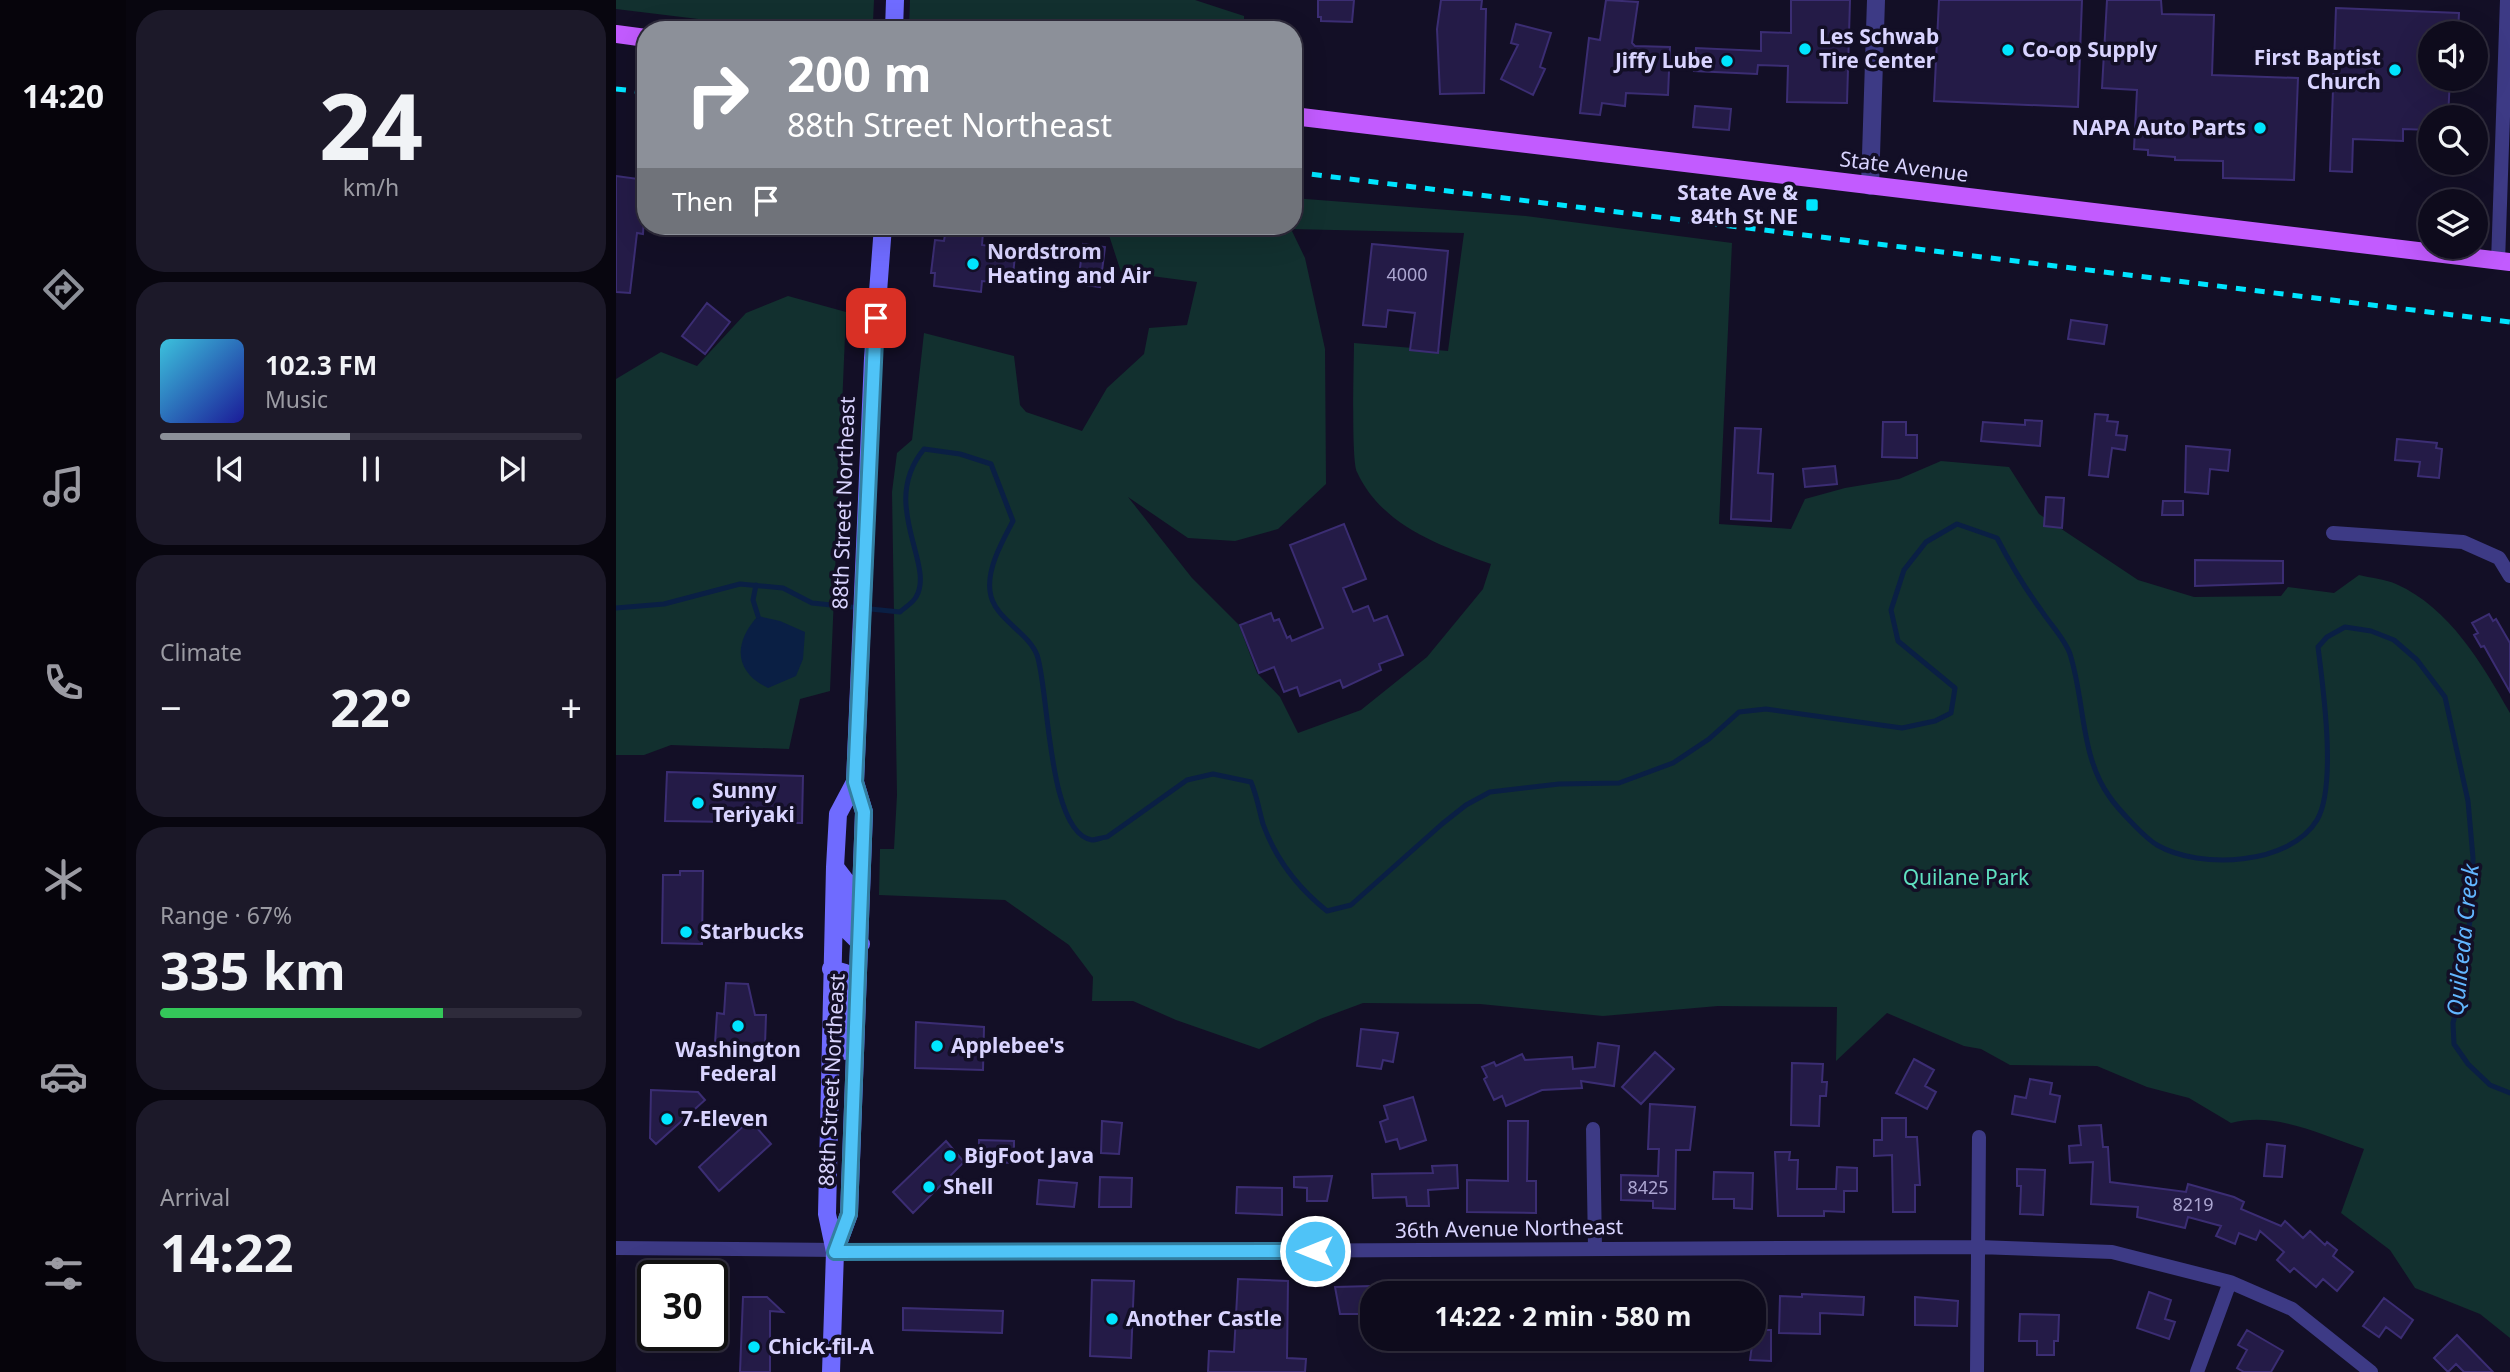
<!DOCTYPE html>
<html lang="en">
<head>
<meta charset="utf-8">
<style>
  :root { --surface:#0e0b1c; --page:#1c1929; --text:#f1f3f6; --muted:#9b9ba3; --line:#2e2b3b; --accent:#8c9099 }
  body { margin:0; font-family:"Noto Sans",sans-serif; background:var(--page); color:var(--text); height:100vh; display:flex; flex-direction:column; font-size:26px; white-space:nowrap }
  * { box-sizing:border-box; margin:0 }
  p { font-size:23px; color:var(--muted) }
  .icon { flex:none; width:38px; height:38px; fill:none; stroke:currentColor; stroke-width:2; stroke-linecap:round; stroke-linejoin:round }
  .map { position:relative; flex:1; overflow:hidden }
  .sheet { display:flex; flex-direction:column; gap:10px; padding:10px; background:#08060f; width:490px }
  .sheet>* { flex:none }
  .hud { position:absolute; left:21px; top:21px; width:665px; height:214px; border-radius:28px; box-shadow:0 7px 28px #0002,0 0 0 2px var(--line); background:#8c9099; color:#fff; overflow:hidden }
  .buttons { position:absolute; left:1802px; top:21px; display:grid; gap:14px }
  .buttons a { display:grid; place-items:center; width:70px; height:70px; border-radius:50%; background:var(--surface); box-shadow:0 7px 28px #0002,0 0 0 2px var(--line); font-size:35px }
  .speed { position:absolute; left:21px; top:1260px; display:flex; gap:14px; font-size:35px; font-weight:700; text-align:center }
  .speed>* { display:grid; place-content:center; width:91px; height:91px; border-radius:50%; background:var(--surface); box-shadow:0 7px 28px #0002,0 0 0 2px var(--line); line-height:1 }
  .speed .limit { border:4px solid #111; border-radius:10px; background:#fff; color:#111 }
  .pin { position:absolute; display:grid; place-items:center; width:60px; height:60px; color:#fff; margin:-30px; border-radius:14px; box-shadow:0 4px 10px #0006 }
  .me { position:absolute; width:77px; margin:-38px; rotate:270deg; stroke-linejoin:round; filter:drop-shadow(0 0 5px #0008) }
  .turn { display:flex; align-items:center; gap:24px; height:147px; padding:0 35px; font-size:32px }
  .turn .icon { width:91px; height:91px; stroke-width:2.5 }
  .turn b { display:block; font-size:49px; line-height:60px }
  .then { display:flex; align-items:center; height:66px; padding:0 35px; background:#0003; gap:14px; font-size:26px }
  .big { font-size:52px; font-weight:700; line-height:1.1 }
  .sheet .widget { flex:1; display:flex; flex-direction:column; justify-content:center; gap:10px; min-width:0; padding:0 24px; border-radius:28px; background:var(--page) }
  .sheet .dial { align-items:center; gap:0 }
  .dial b { font-size:91px; line-height:1 }
  .song { display:flex; align-items:center; gap:21px }
  .cover { width:84px; height:84px; border-radius:10px; background:linear-gradient(135deg,hsl(190 70% 55%),hsl(240 70% 35%)) }
  .played { height:7px; border-radius:4px; background:linear-gradient(90deg,var(--accent) 45%,var(--line) 45%) }
  .keys { display:flex; justify-content:space-around; direction:ltr }
  .heat { display:flex; justify-content:space-between; align-items:center; font-size:38px; direction:ltr }
  .charge { height:10px; border-radius:5px; background:linear-gradient(90deg,#34c759 67%,var(--line) 0) }
  .trip { position:absolute; left:744px; top:1281px; width:406px; height:70px; border-radius:28px; background:var(--surface); box-shadow:0 7px 28px #0002,0 0 0 2px var(--line); font-weight:700; line-height:70px; text-align:center }
  main { display:flex; flex:1; min-height:0 }
  .tab-bar { display:flex; flex-direction:column; width:126px; justify-content:space-around; align-items:center; background:#06040b; color:var(--muted) }
  .tab-bar .icon { width:49px; height:49px }
  .tab-bar .on { color:var(--accent) }
  .tab-bar b { font-size:32px; color:var(--text) }
  .map>svg:first-child { display:block }
  .green { fill:#12302f; fill-rule:evenodd }
  .water { fill:#0a1f44 }
  .lines { fill:none; stroke-linecap:round; stroke-linejoin:round }
  .stream { stroke:#0a1f44; stroke-width:5 }
  .building { fill:#241b47; stroke:#3b2d73; stroke-width:2 }
  .minor { stroke:#3d3a85; stroke-width:14 }
  .tertiary { stroke:#3d3a85; stroke-width:18 }
  .secondary { stroke:#6f6bff; stroke-width:18 }
  .primary { stroke:#c25bff; stroke-width:18 }
  .rail { stroke:#00e5ff; stroke-width:5; stroke-dasharray:10 9; stroke-linecap:butt }
  .route-casing { stroke:#337fa1; stroke-width:18 }
  .route { stroke:#4fc3f7; stroke-width:12 }
  .poi-dot { fill:#00e5ff; stroke:#130f26; stroke-width:2.5 }
  .labels { text-anchor:middle; stroke-width:7; stroke-linejoin:round; paint-order:stroke }
  .number-label { font-size:18px; fill:#aca6d1 }
  .poi-label { font-size:21px; font-weight:bold; fill:#d9d4ff; stroke:#130f26; text-anchor:start }
  .street-label { font-size:21px; fill:#d9d4ff; stroke:#130f26 }
  .park-label { font-size:21px; fill:#5fe0c0; stroke:#130f26 }
  .water-label { font-size:23px; font-style:italic; fill:#62b6ff; stroke:#130f26 }
</style>
</head>
<body>
<main>
<nav class="tab-bar">
<b>14:20</b>
<svg class="icon on" aria-label="directions" viewBox="0 0 24 24"><path d="M12 3l9 9-9 9-9-9zM9 14v-3h6M13 9l2 2-2 2"/></svg>
<svg class="icon" aria-label="music" viewBox="0 0 24 24"><path d="M9 18V5l10-2v13"/><circle cx="6" cy="18" r="3"/><circle cx="16" cy="16" r="3"/></svg>
<svg class="icon" aria-label="phone" viewBox="0 0 24 24"><path d="M5 4h4l2 5-3 2q2 4 5 5l2-3 5 2v4C11 20 4 13 5 4z"/></svg>
<svg class="icon" aria-label="climate" viewBox="0 0 24 24"><path d="M12 3v18M4 7l16 10M4 17L20 7"/></svg>
<svg class="icon" aria-label="car" viewBox="0 0 24 24"><path d="M5 17H2v-5l4-1 3-4h7l3 4 3 1v5h-3M9 17h6M6 11h13"/><circle cx="7" cy="17" r="2"/><circle cx="17" cy="17" r="2"/></svg>
<svg class="icon" aria-label="filters" viewBox="0 0 24 24"><path d="M4 7h16M4 17h16"/><circle cx="9" cy="7" r="2"/><circle cx="15" cy="17" r="2"/></svg>
</nav>
<section class="sheet">
<div class="widget dial"><b>24</b><p>km/h</p></div>
<div class="widget">
<div class="song"><i class="cover"></i><div><b>102.3 FM</b><p>Music</p></div></div>
<div class="played"></div>
<div class="keys"><svg class="icon" aria-label="previous" viewBox="0 0 24 24"><path d="M18 5L8 12l10 7zM5 5v14"/></svg><svg class="icon" aria-label="pause" viewBox="0 0 24 24"><path d="M8 5v14M16 5v14"/></svg><svg class="icon" aria-label="next" viewBox="0 0 24 24"><path d="M6 5l10 7-10 7zM19 5v14"/></svg></div>
</div>
<div class="widget"><p>Climate</p>
<div class="heat"><a>−</a><b class="big">22°</b><a>+</a></div>
</div>
<div class="widget"><p>Range · 67%</p><b class="big">335 km</b><div class="charge"></div></div>
<div class="widget"><p>Arrival</p><b class="big">14:22</b></div>
</section>
<div class="map">
<svg width="1894" height="1372" viewBox="0 0 1894 1372">
  <rect width="100%" height="100%" fill="#130f26"/>
  <path class="green" d="M0,0H258L257,22L246,30H172L0,9Z
    M294,0H579L628,16V30H293Z
    M677,198L910,216L1116,243L1103,524L1175,529L1189,499L1229,488L1283,479L1325,461L1393,467L1423,514L1522,580L1578,597L1665,596L1672,587L1718,593L1743,575C1754,578 1769,579 1780,584C1834,608 1866,664 1894,713V1338L1864,1314L1799,1288L1774,1250L1725,1213L1748,1149C1705,1135 1660,1111 1615,1123L1573,1098L1531,1087L1481,1066L1394,1065L1365,1049L1348,1046L1271,1013L1220,1061L1221,1007L1102,1006L987,1016L864,1004L747,1003L704,1019L643,1049L560,1020L517,1001H476L477,977L453,945L389,900L263,895L264,849H278L281,795L276,492L281,453L296,440L308,333L398,356L404,405L410,412L466,431L491,388L528,354L533,328L571,325L581,282L505,272L490,226H677ZM675,229L848,233L832,351L738,343C738,364 735,460 741,472C765,525 824,546 875,564L867,589L811,657L745,710L682,733L664,697L641,673L623,625L576,578L512,497L572,538L619,541L662,529L710,484L709,349L689,258Z
    M172,296L230,312L214,691L184,699L173,749L55,745L28,755H0V379L45,352L81,366L130,313Z"/>
  <path class="water" d="M142,616L164,621L189,632L187,659L180,676L152,688C118,672 117,643 142,616Z"/>
  <g class="lines">
    <path class="stream" d="M140,585L137,600L142,616
      M0,608L48,604L124,584L167,588L196,603L284,612C288,608 297,603 300,597C320,564 262,505 308,449L344,454L375,464L397,521C386,542 371,568 374,591C377,619 412,631 421,655C433,688 431,833 476,840C480,840 487,837 491,837L571,780L597,774L635,782C641,796 643,810 647,824C660,860 681,887 711,911L735,905L826,824L850,805L874,792L943,784L1003,783L1057,763L1093,739L1123,712L1150,709L1286,728L1319,721L1335,713L1339,688L1282,641L1275,610L1288,570L1310,542L1341,524L1381,538C1394,563 1408,587 1425,610C1434,624 1449,639 1454,654C1469,701 1464,755 1493,796C1501,808 1529,838 1541,845C1584,870 1674,865 1701,820C1721,786 1707,687 1702,647L1711,637L1729,627L1755,631L1778,640L1801,660L1829,697L1852,801L1857,858L1855,912L1844,997L1837,1023L1838,1044L1852,1064L1874,1085L1894,1093"/>
  </g>
  <path class="building" d="M702,0H738L736,22L705,21V17H702Z
    M825,0H866L865,9H870L868,93L824,94L821,29Z
    M990,0L1022,2L1016,43L1019,46L1054,47L1052,95L1010,93L1009,106L986,103L984,115L964,113L973,38L984,40Z
    M1175,0H1234L1231,103L1171,102L1172,66L1142,65L1141,74L1078,71L1080,48L1145,51V32L1175,33Z
    M1323,0H1466L1462,107L1318,101Z
    M1491,0H1545L1546,14L1598,15L1596,75L1682,78L1678,180L1607,178V161L1559,160V157L1532,155V150L1518,149L1521,90L1486,88Z
    M1720,8L1843,13L1842,33H1815V79H1834L1832,117H1815V130L1787,129V141L1737,139L1736,172L1714,171Z
    M900,24L935,33L924,67L929,69L917,95L885,79L902,45L895,43Z
    M1079,106L1115,109L1113,130L1077,127Z
    M0,176L30,180L27,234L21,233L14,293L0,292Z
    M330,228L367,232L366,245L374,246L373,253L399,256L396,284L366,281L365,292L318,286L319,273H315L319,240L328,241Z
    M467,244L489,247L484,287L462,284Z
    M756,244L832,251L822,353L794,350L799,313L772,310L770,327L747,325Z
    M91,303L114,322L89,354L66,336Z
    M1455,320L1491,325L1488,344L1452,339Z
    M1479,414L1492,415L1491,421L1502,422L1500,435L1511,436L1509,450L1496,448L1492,477L1473,475Z
    M1409,420L1426,421L1424,446L1365,441L1367,422L1409,425Z
    M1267,422H1290V435H1301V458L1266,457Z
    M1119,428L1145,429L1142,473L1157,474L1155,521L1115,519Z
    M1781,439L1821,443L1820,448L1826,449L1823,478L1802,476L1804,462L1779,460Z
    M1570,446L1614,450L1612,471L1594,469L1592,494L1569,492Z
    M1219,466L1221,484L1189,487L1187,469Z
    M1430,497L1448,498L1446,528L1428,526Z
    M1547,501H1567V515H1546Z
    M728,524L750,579L727,588L737,612L752,606L758,621L771,616L787,655L763,664L765,670L727,688L724,680L684,696L681,687L668,692L658,667L643,673L624,625L655,613L658,621L663,619L671,638L674,636L676,641L707,628L674,545Z
    M1579,560L1667,561V583L1579,586Z
    M1873,614L1877,621L1880,619L1894,643V692L1868,646L1865,647L1858,635L1862,633L1856,623Z
    M51,772L187,776L186,823L49,821Z
    M64,871H87L86,944L46,943L47,875H64Z
    M110,983L132,984L139,1015H150L149,1045H144L143,1053H82L99,1043L101,1013L108,1014Z
    M300,1022L368,1027L367,1070L299,1068Z
    M745,1029L782,1033L777,1062L767,1060L765,1069L741,1066Z
    M982,1043L1003,1046L998,1086L965,1081L966,1088L926,1090L890,1106L886,1096L878,1100L868,1079L871,1077L866,1067L878,1062L880,1066L906,1054L909,1060L956,1057L957,1069L979,1067Z
    M1039,1052L1058,1069L1025,1104L1006,1087Z
    M1298,1059L1318,1070L1309,1086L1320,1092L1311,1109L1280,1093Z
    M1176,1063L1207,1064L1206,1082H1211L1210,1096H1204L1203,1126L1175,1125Z
    M1414,1079L1436,1083L1434,1094L1444,1096L1439,1122L1396,1114L1399,1096L1410,1098Z
    M35,1090L82,1092L89,1100L40,1144L34,1138Z
    M797,1097L810,1140L784,1149L781,1139L770,1142L764,1122L772,1119L768,1106Z
    M1034,1104L1079,1107L1074,1150H1060L1059,1209L1037,1208V1201L1005,1200V1175L1042,1176L1043,1149H1032Z
    M1266,1118H1290V1137H1301L1304,1185H1299V1212H1277L1276,1155L1258,1156V1140H1266Z
    M134,1120L155,1144L103,1191L83,1167Z
    M486,1121L506,1123L503,1154L485,1153Z
    M892,1121H912L911,1181H920V1213L851,1212V1180L892,1181Z
    M1485,1125L1487,1147H1492L1494,1182L1570,1192L1572,1184L1618,1197L1628,1202L1625,1209L1665,1226L1669,1221L1687,1238L1694,1231L1709,1245L1711,1242L1721,1250L1717,1256L1737,1272L1721,1291L1707,1279L1700,1287L1678,1268L1674,1272L1661,1260L1668,1252L1644,1231L1640,1240L1623,1233L1619,1244L1600,1236L1605,1226L1572,1217L1569,1228L1521,1217L1522,1207L1475,1204L1477,1162L1454,1163L1453,1146L1465,1145L1463,1126Z
    M363,1140L398,1141V1163L363,1162Z
    M330,1141L348,1162L297,1213L277,1192Z
    M1651,1144L1669,1146L1666,1177L1648,1176Z
    M1159,1152H1174L1173,1160H1182L1181,1189H1220L1221,1167L1241,1168V1191H1228V1212L1208,1211V1216H1162Z
    M841,1165L842,1188L812,1190L813,1206H791L790,1197L757,1198L756,1174L817,1173L816,1166Z
    M1401,1169L1429,1170L1427,1215L1404,1214L1405,1186H1401Z
    M1098,1172L1137,1173L1136,1209L1118,1208V1199H1097Z
    M716,1176L711,1201H691V1188L678,1187V1177Z
    M484,1177L516,1178L515,1207H483Z
    M423,1180L461,1183L458,1207L421,1204Z
    M621,1187L666,1188V1215L620,1213Z
    M622,1279L672,1281L671,1358L690,1359L689,1372H592L593,1351L618,1352Z
    M476,1280L518,1281L515,1358L474,1356Z
    M756,1286V1314H724L719,1287Z
    M1533,1292L1555,1300L1549,1319L1559,1322L1553,1339L1521,1328Z
    M1186,1294L1248,1297L1247,1315L1204,1313V1334L1163,1333L1164,1296L1186,1297Z
    M127,1297H151L167,1312L154,1311V1372H124Z
    M1299,1297L1342,1301L1341,1326L1299,1325Z
    M1768,1298L1797,1320L1785,1338L1770,1327L1763,1337L1747,1326Z
    M287,1308L387,1311L386,1333L287,1330Z
    M1404,1314L1443,1315L1442,1341H1438V1355H1421V1341H1403Z
    M1138,1330H1155V1361L1134,1360Z
    M1631,1330L1667,1351L1655,1372H1628L1621,1368L1631,1350L1622,1345Z
    M1841,1335L1877,1372H1848L1840,1364L1832,1372L1818,1358Z"/>
  <g class="lines">
    <path class="minor" d="M1882,262L1891,0
      M1717,533L1847,542L1883,558L1894,576
      M977,1129L979,1248
      M0,1248L441,1252L1362,1247L1496,1252L1614,1282L1676,1309L1755,1372
      M1361,1372L1363,1137
      M1581,1372L1614,1282"/>
    <path class="tertiary" d="M1254,186L1260,0"/>
    <path class="secondary" d="M278,30L279,0
      M219,867L232,884L231,930L245,944
      M215,969L229,973L228,1028L231,1051
      M219,1252L233,1214L248,812L239,782L257,358L267,226
      M215,1372L219,1252L211,1214L219,867L222,814L239,782"/>
    <path class="primary" d="M0,34L30,38
      M677,116L1894,262"/>
    <path class="rail" d="M0,89L30,92
      M677,172L1894,322"/>
  </g>
  <g class="lines">
    <defs>
      <path id="route" d="M260,318L239,782L248,812L233,1214L219,1252L699,1251"/>
    </defs>
    <use href="#route" class="route-casing"/>
    <use href="#route" class="route"/>
  </g>
  <g class="poi-dot">
    <circle cx="1189" cy="49" r="7"/>
    <circle cx="1392" cy="50" r="7"/>
    <circle cx="1111" cy="61" r="7"/>
    <circle cx="1779" cy="70" r="7"/>
    <circle cx="1644" cy="128" r="7"/>
    <rect x="1189" y="198" width="14" height="14" rx="3.5"/>
    <circle cx="357" cy="264" r="7"/>
    <circle cx="82" cy="803" r="7"/>
    <circle cx="70" cy="932" r="7"/>
    <circle cx="122" cy="1026" r="7"/>
    <circle cx="321" cy="1046" r="7"/>
    <circle cx="51" cy="1119" r="7"/>
    <circle cx="334" cy="1156" r="7"/>
    <circle cx="313" cy="1187" r="7"/>
    <circle cx="496" cy="1319" r="7"/>
    <circle cx="138" cy="1347" r="7"/>
  </g>
  <g class="labels">
    <g class="number-label">
      <text x="791" y="281">4000</text>
      <text x="1032" y="1194">8425</text>
      <text x="1577" y="1211">8219</text>
    </g>
    <g class="poi-label">
      <text x="1203" y="44">Les Schwab<tspan x="1203" dy="24">Tire Center</tspan></text>
      <text x="1406" y="57">Co-op Supply</text>
      <text x="1765" y="65" text-anchor="end">First Baptist<tspan x="1765" dy="24">Church</tspan></text>
      <text x="1097" y="68" text-anchor="end">Jiffy Lube</text>
      <text x="1630" y="135" text-anchor="end">NAPA Auto Parts</text>
      <text x="1182" y="200" text-anchor="end">State Ave &amp;<tspan x="1182" dy="24">84th St NE</tspan></text>
      <text x="371" y="259">Nordstrom<tspan x="371" dy="24">Heating and Air</tspan></text>
      <text x="96" y="798">Sunny<tspan x="96" dy="24">Teriyaki</tspan></text>
      <text x="84" y="939">Starbucks</text>
      <text x="335" y="1053">Applebee's</text>
      <text x="122" y="1057" text-anchor="middle">Washington<tspan x="122" dy="24">Federal</tspan></text>
      <text x="65" y="1126">7-Eleven</text>
      <text x="348" y="1163">BigFoot Java</text>
      <text x="327" y="1194">Shell</text>
      <text x="510" y="1326">Another Castle</text>
      <text x="152" y="1354">Chick-fil-A</text>
    </g>
    <g class="street-label">
      <text transform="translate(1288 167) rotate(7)" y="7">State Avenue</text>
      <text transform="translate(228 503) rotate(-88)" y="7">88th Street Northeast</text>
      <text transform="translate(216 1080) rotate(-87)" y="7">88th Street Northeast</text>
      <text transform="translate(893 1229) rotate(-1)" y="7">36th Avenue Northeast</text>
    </g>
    <g class="park-label">
      <text x="1350" y="885">Quilane Park</text>
    </g>
    <g class="water-label">
      <text transform="translate(1847 940) rotate(-84)" y="8">Quilceda Creek</text>
    </g>
  </g>
</svg>
<div class="buttons">
<a><svg class="icon" aria-label="sound" viewBox="0 0 24 24"><path d="M4 9h4l5-4v14l-5-4H4zM17 9q2 3 0 6"/></svg></a>
<a><svg class="icon" aria-label="search" viewBox="0 0 24 24"><circle cx="10" cy="10" r="6"/><path d="M15 15l6 6"/></svg></a>
<a><svg class="icon" aria-label="layers" viewBox="0 0 24 24"><path d="M12 4l9 5-9 5-9-5zM3 14l9 5 9-5"/></svg></a>
</div>
<div class="speed"><div class="limit">30</div></div>
<div class="pin" style="left:260px;top:318px;background:#d93025"><svg class="icon" aria-label="arrive" viewBox="0 0 24 24"><path d="M6 21V4h12l-3 4 3 4H6"/></svg></div>
<svg class="me" style="left:699px;top:1251px" viewBox="-20 -20 40 40"><circle r="17" fill="#4fc3f7" stroke="#fff" stroke-width="3"/><path d="M0-11L8 9 0 5-8 9z" fill="#fff"/></svg>
<div class="trip">14:22 · 2 min · 580 m</div>
<div class="hud">
<div class="turn"><svg class="icon" aria-label="right" viewBox="0 0 24 24"><path d="M7 20v-9h11M14 6l5 5-5 5"/></svg><div><b>200 m</b>88th Street Northeast</div></div>
<div class="then">Then<svg class="icon" aria-label="arrive" viewBox="0 0 24 24"><path d="M6 21V4h12l-3 4 3 4H6"/></svg></div>
</div>
</div>
</main>
</body>
</html>
